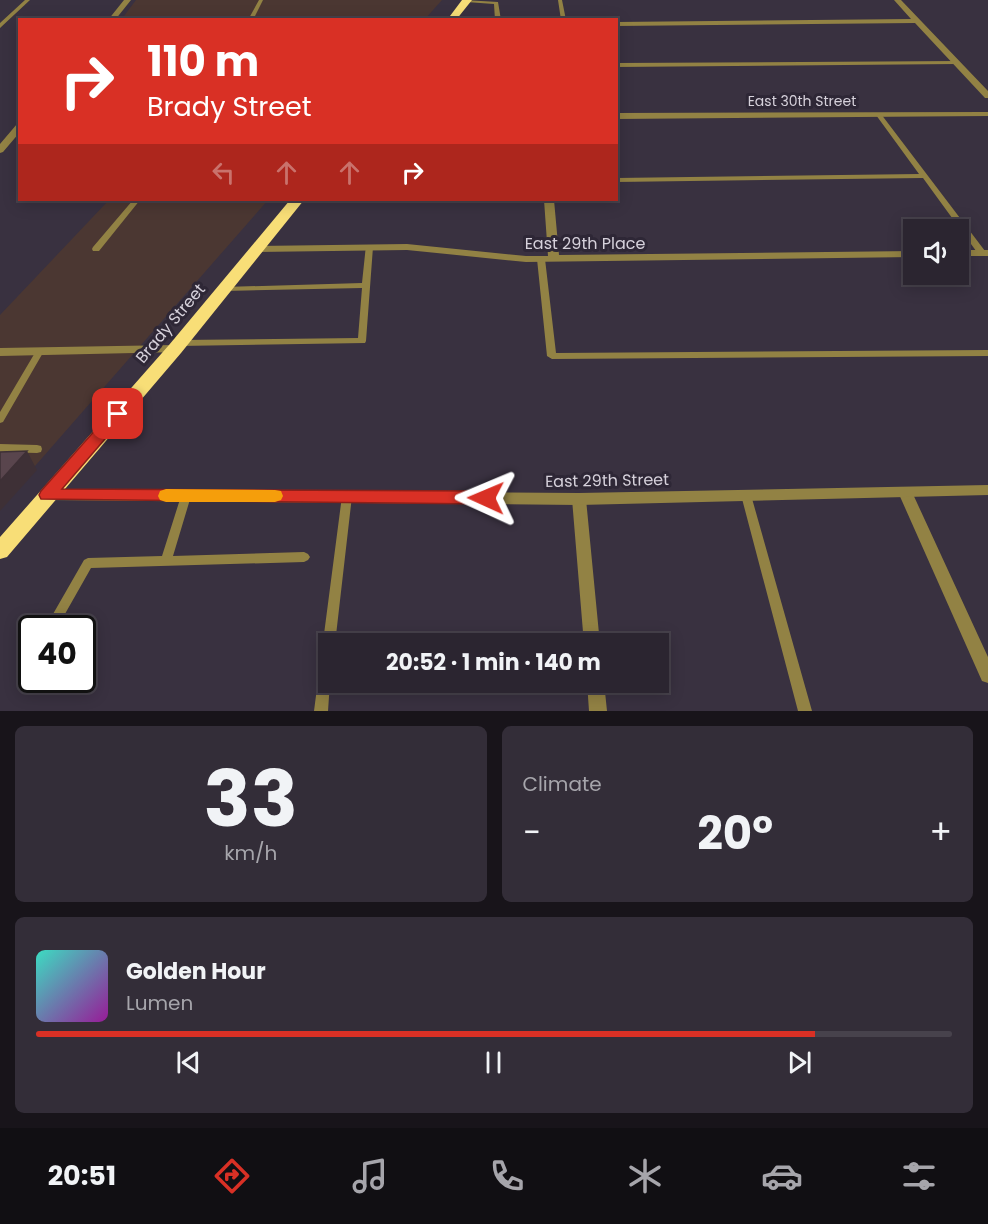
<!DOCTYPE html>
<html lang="en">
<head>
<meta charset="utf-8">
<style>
  :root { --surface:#2b2530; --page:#332d38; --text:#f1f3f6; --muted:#a6a5ab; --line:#47424c; --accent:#d93025 }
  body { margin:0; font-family:Poppins,sans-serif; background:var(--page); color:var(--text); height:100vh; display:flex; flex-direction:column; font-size:22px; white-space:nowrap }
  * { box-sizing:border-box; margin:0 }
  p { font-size:20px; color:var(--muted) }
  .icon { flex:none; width:33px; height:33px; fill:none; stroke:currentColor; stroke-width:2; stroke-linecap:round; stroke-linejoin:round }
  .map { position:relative; height:711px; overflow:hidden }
  .drawer { display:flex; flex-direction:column; gap:15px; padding:15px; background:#18141a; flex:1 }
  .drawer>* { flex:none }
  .banner { position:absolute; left:18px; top:18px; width:600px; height:183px; border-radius:0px; box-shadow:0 3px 15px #0003,0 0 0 2px var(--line); background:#d93025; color:#fff; overflow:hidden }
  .buttons { position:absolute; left:903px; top:219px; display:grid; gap:12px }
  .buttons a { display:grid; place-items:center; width:66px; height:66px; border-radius:0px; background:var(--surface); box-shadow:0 3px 15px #0003,0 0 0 2px var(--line); font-size:30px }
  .speed { position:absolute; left:18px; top:615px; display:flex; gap:12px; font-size:30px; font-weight:700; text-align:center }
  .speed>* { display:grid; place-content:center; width:78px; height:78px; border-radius:50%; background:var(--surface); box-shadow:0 3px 15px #0003,0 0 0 2px var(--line); line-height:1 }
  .speed .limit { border:3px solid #111; border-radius:9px; background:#fff; color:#111 }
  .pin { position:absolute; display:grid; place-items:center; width:51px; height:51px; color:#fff; margin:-26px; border-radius:12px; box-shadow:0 3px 9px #0006 }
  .me { position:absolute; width:66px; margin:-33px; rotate:271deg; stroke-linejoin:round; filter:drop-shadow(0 0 4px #0008) }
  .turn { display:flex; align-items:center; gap:21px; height:126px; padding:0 30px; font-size:27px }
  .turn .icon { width:78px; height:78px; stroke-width:2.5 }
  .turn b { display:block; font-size:42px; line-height:51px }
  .lanes { display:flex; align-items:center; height:57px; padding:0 30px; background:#0003; justify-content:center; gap:30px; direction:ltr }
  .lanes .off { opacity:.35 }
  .big { font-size:45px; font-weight:700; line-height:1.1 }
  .drawer .widget { flex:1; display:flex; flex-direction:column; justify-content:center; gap:9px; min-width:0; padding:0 21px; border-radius:9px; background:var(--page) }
  .drawer .dial { align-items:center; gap:0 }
  .dial b { font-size:78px; line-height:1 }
  .song { display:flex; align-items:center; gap:18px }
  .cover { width:72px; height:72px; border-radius:9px; background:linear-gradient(135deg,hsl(170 70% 55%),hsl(300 70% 35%)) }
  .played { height:6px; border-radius:3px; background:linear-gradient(90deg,var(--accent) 85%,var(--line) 85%) }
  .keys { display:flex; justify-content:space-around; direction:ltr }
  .heat { display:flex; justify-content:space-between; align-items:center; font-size:33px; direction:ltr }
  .drawer .tiles { flex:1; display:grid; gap:15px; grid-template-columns:1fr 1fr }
  .widget:last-child { grid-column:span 2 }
  .trip { position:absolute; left:318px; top:633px; width:351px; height:60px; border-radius:0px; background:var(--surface); box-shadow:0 3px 15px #0003,0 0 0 2px var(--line); font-weight:700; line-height:60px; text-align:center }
  .tabs { display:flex; height:96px; justify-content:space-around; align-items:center; background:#110f13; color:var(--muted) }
  .tabs .icon { width:42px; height:42px }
  .tabs .selected { color:var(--accent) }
  .tabs b { font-size:27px; color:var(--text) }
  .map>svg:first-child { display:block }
  .commercial { fill:#4b3732 }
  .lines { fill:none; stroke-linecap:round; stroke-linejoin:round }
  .service { fill:#928244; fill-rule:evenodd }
  .minor { fill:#928244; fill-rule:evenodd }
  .tertiary { fill:#928244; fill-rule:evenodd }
  .trunk { fill:#f8de77; fill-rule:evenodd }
  .shaded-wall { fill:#3e3036 }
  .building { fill:#59454d; stroke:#3e3036; stroke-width:1.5 }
  .route { fill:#d93025; stroke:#8d1f18; stroke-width:1.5 }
  .slow { fill:#f59e0b }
  .labels { text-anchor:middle; stroke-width:6; stroke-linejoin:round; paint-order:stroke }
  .far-street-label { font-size:14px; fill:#d6d1db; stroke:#2e2736 }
  .street-label { font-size:16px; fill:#d6d1db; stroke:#2e2736 }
</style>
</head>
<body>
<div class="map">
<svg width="988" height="711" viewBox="0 0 988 711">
  <rect width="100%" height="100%" fill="#393140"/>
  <path class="commercial" d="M136,0H442L425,19L121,20Z
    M109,200H268L0,506V315Z"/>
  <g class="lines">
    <path class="service" d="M25,0H30L0,28V23Z
      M259,0H263L253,20H248Z
      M464,0L498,2L501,20H495L494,4L466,2H464Z
      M558,0H562L566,20H561Z
      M958,61L959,62L956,64L616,67V63Z
      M879,113L881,114L985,251L986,253L985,255H979L923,178L616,182V178L919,174L876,115Z
      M133,200H140L99,251H93L92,249L93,247Z
      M366,245H369L373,247L366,341L365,343L179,346L175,343L179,340L358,338L362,288L224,291L220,289L224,287L362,283Z
      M538,257H544L545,259L556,353L988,350V356L552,359L547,356L537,259Z
      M40,348L44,351L3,422L0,423V412L36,351Z
      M0,444L37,445L41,446L42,449L41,452L37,453L0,452Z
      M746,491L750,492L751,495L812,711H798L741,495L742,492Z
      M186,492L190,493L191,496L173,556L304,552L308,554L310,557L308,560L304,562L91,568L57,628H45L84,560L88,558L162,556L181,496L182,493Z
      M347,492L351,493L352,496L335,644H328V682H330L328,711H314L342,496L343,493Z"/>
    <path class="minor" d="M124,0H131L115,20H108Z
      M894,0H901L988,91V98H985L915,23L616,26V22L911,19Z
      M988,112V116L616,119V113Z
      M17,124H20V132L3,152L0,153V144Z
      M544,200H554L559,255L914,251V257L526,262L407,250L257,252L252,249L257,246L407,244L526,256H548Z
      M958,250H988V256H958Z
      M175,345L179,346L181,349L179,352L0,356V348Z
      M905,487L910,488L912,492L988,657V683L982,681L898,492L900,488Z
      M579,493L584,495L586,499L600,644H584L572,499L574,495Z
      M587,682H604L607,711H589Z"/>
    <path class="tertiary" d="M988,485V495L579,505L47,500L42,499L40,495L42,491L47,490L579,493Z"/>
    <path class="trunk" d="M462,0H472L456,20H447Z
      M290,200H304L181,353L7,557L0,559V537L169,345Z"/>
  </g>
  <path class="shaded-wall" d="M27,451L37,470L0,511V481Z"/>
  <path class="building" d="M27,451L0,481V452Z"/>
  <path class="route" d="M118,409L125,414L123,418L62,489L486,491L492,493L495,498L492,502L486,504L41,499L39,495L41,491L113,410Z"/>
  <path class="slow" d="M166,489L275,490L281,491L283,496L281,500L275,502H166L160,500L158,496L160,491Z"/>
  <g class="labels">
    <g class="far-street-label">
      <text x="802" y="106">East 30th Street</text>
    </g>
    <g class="street-label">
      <text x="585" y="249">East 29th Place</text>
      <text transform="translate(170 323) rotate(-50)" y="6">Brady Street</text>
      <text transform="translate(607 480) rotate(-1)" y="6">East 29th Street</text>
    </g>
  </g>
</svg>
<div class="buttons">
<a><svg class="icon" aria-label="sound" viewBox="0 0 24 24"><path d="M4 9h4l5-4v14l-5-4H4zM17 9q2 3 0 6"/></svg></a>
</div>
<div class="speed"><div class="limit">40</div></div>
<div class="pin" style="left:118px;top:414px;background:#d93025"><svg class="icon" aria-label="arrive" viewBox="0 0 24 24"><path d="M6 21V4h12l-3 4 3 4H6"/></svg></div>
<svg class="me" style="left:486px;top:498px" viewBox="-20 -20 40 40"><path d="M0-17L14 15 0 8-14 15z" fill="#d93025" stroke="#fff" stroke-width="4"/></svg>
<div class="trip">20:52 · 1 min · 140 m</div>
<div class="banner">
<div class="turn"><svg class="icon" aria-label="right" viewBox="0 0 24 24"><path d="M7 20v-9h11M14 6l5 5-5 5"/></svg><div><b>110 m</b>Brady Street</div></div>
<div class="lanes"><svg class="icon off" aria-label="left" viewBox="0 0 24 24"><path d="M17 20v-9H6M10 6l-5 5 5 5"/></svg><svg class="icon off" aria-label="ahead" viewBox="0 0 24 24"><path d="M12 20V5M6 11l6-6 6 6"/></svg><svg class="icon off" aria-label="ahead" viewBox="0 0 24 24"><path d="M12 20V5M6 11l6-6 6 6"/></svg><svg class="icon" aria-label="right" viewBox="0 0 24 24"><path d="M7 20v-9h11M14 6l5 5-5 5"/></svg></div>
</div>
</div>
<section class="drawer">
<div class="tiles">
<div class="widget dial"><b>33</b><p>km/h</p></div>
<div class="widget"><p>Climate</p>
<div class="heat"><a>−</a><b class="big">20°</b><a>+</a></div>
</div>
<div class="widget">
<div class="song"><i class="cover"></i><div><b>Golden Hour</b><p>Lumen</p></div></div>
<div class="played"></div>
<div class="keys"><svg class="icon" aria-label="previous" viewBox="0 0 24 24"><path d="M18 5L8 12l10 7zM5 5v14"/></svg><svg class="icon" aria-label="pause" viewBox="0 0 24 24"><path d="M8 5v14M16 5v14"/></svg><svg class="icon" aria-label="next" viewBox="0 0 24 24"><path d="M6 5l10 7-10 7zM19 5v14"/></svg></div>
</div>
</div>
</section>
<nav class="tabs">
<b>20:51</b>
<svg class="icon selected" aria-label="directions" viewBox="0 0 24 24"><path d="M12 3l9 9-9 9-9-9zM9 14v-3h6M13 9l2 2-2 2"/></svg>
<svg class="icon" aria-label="music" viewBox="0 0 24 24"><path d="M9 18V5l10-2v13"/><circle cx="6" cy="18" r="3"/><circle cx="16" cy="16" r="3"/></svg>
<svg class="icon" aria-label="phone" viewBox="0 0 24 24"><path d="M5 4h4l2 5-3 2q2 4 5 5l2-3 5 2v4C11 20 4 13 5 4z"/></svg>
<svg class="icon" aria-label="climate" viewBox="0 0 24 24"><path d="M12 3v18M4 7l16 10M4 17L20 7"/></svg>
<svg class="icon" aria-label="car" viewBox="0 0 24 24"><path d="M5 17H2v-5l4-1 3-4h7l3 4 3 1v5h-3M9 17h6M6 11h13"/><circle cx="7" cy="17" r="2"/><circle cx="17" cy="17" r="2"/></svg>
<svg class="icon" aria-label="filters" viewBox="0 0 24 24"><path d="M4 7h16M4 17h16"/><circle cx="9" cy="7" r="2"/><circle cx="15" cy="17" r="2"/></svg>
</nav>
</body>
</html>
